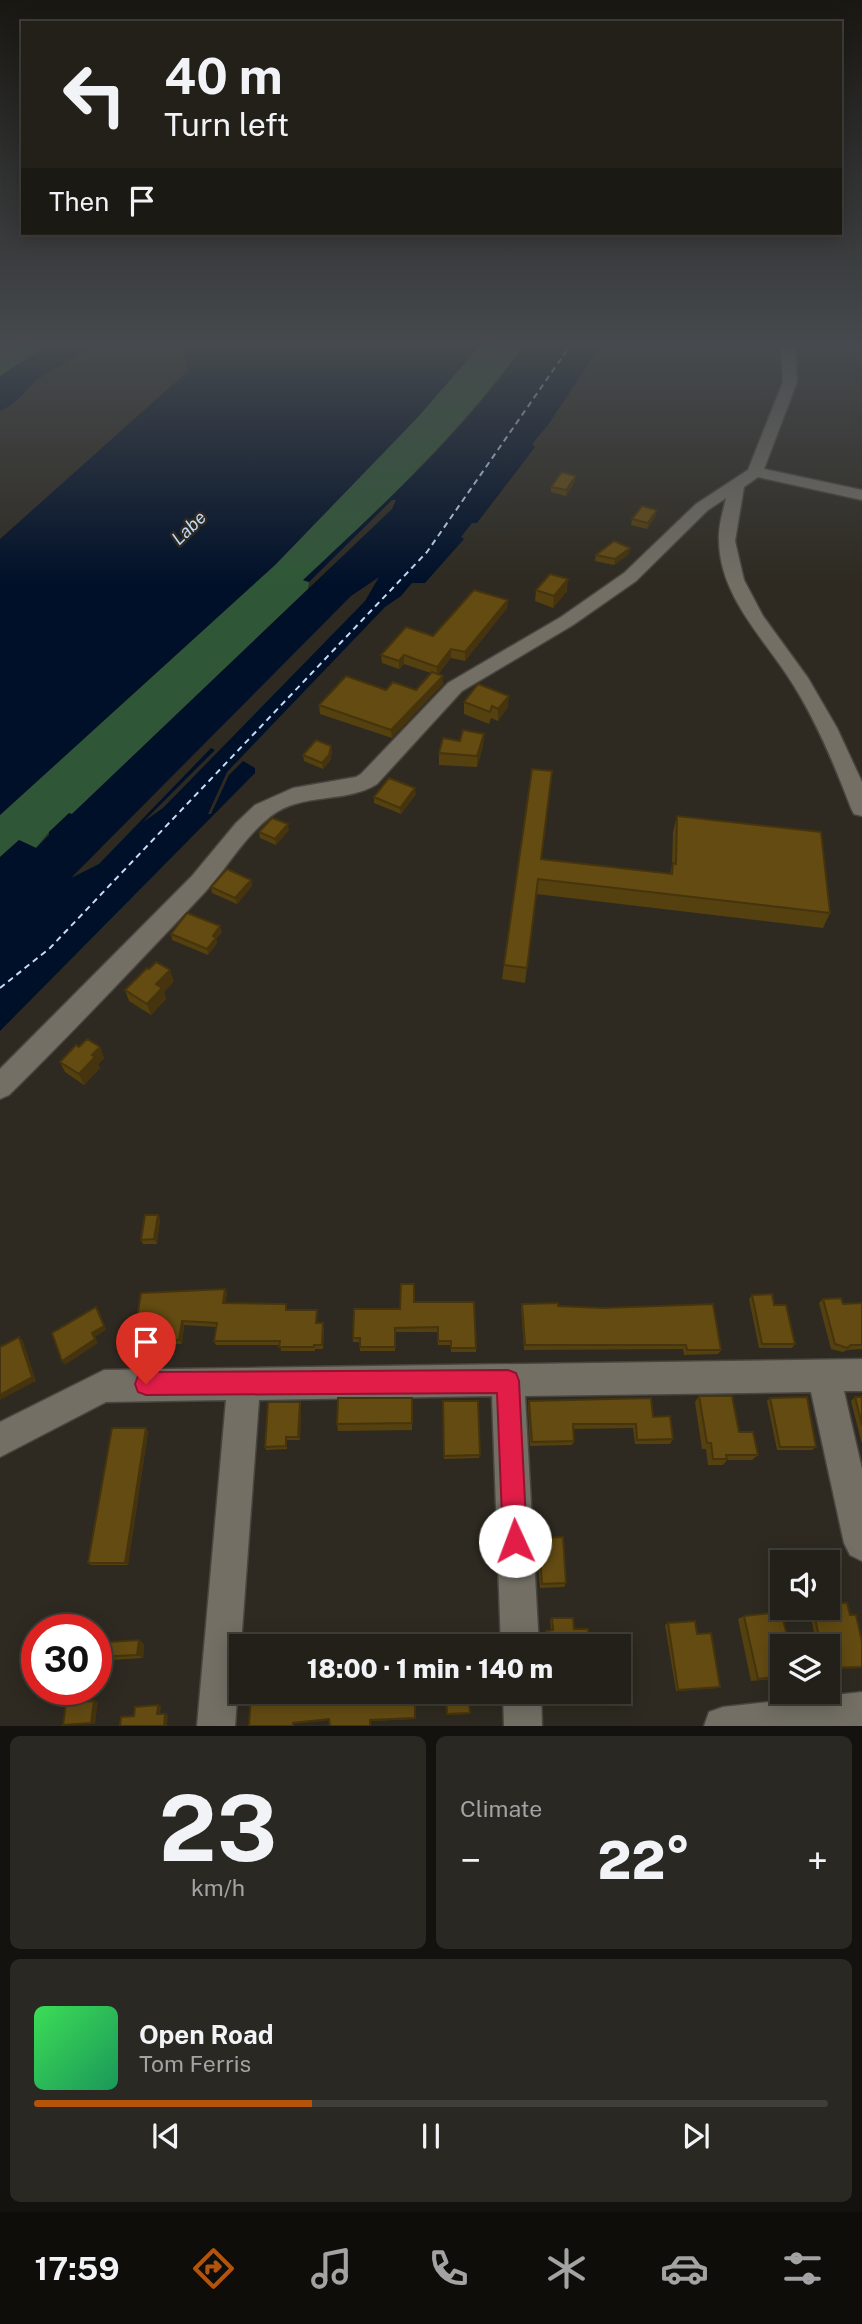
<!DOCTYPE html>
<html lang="en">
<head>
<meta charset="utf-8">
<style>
  :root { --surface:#222019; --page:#2a2822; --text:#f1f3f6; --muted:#a2a3a2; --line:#3f3e38; --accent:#b45309 }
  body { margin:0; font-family:"Public Sans",sans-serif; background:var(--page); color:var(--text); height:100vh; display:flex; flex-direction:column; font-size:26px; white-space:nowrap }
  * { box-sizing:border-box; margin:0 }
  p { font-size:23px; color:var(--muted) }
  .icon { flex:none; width:38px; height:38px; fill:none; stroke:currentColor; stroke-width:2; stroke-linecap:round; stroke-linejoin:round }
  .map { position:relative; height:1726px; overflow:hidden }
  .details { display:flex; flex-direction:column; gap:10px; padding:10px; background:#13120e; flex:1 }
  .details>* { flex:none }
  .banner { position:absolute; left:21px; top:21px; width:821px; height:214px; border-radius:0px; box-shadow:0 4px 18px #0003,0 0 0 2px var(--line); background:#222019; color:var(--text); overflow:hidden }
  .tools { position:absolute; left:770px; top:1550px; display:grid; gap:14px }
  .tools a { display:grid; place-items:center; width:70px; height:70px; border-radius:0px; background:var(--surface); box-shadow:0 4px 18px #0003,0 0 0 2px var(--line); font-size:35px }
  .speed { position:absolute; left:21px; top:1614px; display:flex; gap:14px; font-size:35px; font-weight:700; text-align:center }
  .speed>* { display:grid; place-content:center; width:91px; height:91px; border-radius:50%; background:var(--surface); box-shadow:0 4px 18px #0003,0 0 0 2px var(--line); line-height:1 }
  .speed .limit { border:10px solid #d22; background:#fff; color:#111 }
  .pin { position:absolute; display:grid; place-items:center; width:60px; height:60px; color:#fff; margin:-72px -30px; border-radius:50% 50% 50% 0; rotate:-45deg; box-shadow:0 0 7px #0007 }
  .pin .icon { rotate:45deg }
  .me { position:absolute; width:77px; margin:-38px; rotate:358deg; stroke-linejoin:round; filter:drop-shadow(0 0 5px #0008) }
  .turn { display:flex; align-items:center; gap:24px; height:147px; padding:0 28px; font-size:32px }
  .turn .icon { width:91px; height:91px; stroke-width:2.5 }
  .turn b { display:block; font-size:49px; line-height:60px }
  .then { display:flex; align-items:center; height:66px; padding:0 28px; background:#0003; gap:14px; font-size:26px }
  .big { font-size:52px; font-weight:800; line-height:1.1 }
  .details .card { flex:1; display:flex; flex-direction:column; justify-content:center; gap:10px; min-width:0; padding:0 24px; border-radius:10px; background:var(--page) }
  .details .dial { align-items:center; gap:0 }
  .dial b { font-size:91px; line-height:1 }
  .song { display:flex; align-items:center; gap:21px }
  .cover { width:84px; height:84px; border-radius:10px; background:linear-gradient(135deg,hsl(130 70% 55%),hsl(150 70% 35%)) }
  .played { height:7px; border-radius:4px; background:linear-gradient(90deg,var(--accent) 35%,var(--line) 35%) }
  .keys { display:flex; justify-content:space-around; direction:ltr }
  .heat { display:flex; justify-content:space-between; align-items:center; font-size:38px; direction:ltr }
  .details .tiles { flex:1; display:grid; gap:10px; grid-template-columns:1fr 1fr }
  .card:last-child { grid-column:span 2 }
  .trip { position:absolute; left:229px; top:1634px; width:402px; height:70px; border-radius:0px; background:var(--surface); box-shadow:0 4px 18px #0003,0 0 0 2px var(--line); font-weight:800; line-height:70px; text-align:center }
  .tab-bar { display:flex; height:112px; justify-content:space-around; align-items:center; background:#0e0d0a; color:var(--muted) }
  .tab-bar .icon { width:49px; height:49px }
  .tab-bar .selected { color:var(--accent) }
  .tab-bar b { font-size:32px; color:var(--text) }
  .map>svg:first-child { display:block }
  .green { fill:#2f5737 }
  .water { fill:#001029; fill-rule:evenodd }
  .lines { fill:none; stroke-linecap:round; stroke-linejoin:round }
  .ferry { stroke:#c3dcfb; stroke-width:2; stroke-dasharray:6 4.5; stroke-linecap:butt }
  .minor-casing { stroke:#49453f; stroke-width:3 }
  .minor { fill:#736f65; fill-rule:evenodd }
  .wall { fill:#55400f }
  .shaded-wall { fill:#45340d }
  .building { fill:#634b12; stroke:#45340d; stroke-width:2 }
  .route { fill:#e11d48; stroke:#92132f; stroke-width:2 }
  .labels { text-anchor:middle; stroke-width:5; stroke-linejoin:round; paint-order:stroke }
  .far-water-label { font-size:18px; font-style:italic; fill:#c3dcfb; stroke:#2e2a21 }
</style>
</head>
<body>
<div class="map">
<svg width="862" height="1726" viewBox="0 0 862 1726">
  <rect width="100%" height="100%" fill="#2e2a21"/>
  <path class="green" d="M16,343H50L0,376V354Z
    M482,343H525C462,431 382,506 304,581L309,582L308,589L72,814L49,832L36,848L19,840L0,857V815L275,565L417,418Z"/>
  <path class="water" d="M50,343H92C76,363 55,366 37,380C23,392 20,402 0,411V376Z
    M185,343H482L417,418L275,565L0,815V539L189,370L184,355Z
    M525,343H602L548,425L532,444L535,447L477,523H472L461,537L464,539L425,583H412L401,596L385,607L227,772L208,814H211L229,775L243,761L255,768V773L0,1031V857L19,840L36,848L49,835V832L69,813L72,814L392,509L396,500H392L309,582L303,580C379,508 467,430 525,343ZM379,577L365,601L163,808L143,822L215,750L211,748L99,864L71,878L351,596Z"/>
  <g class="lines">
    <path class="ferry" d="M0,988L50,948L427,552L572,343"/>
    <defs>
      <path id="minor" d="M781,343H795L797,382L764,469L862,490V500L758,477L744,487L735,541L744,580L763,616L808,678L837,728L862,782V816L854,814L851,808C835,766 818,725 794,686C766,640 720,598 719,541C718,526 723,512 726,498L708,510L636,581L573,625L462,691L377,784C345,804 302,792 271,816C244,837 227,868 205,892C140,961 76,1029 9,1095L0,1099V1069L192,876L236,823L255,805L293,788L356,777L361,774L448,683L561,617L624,573L696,504L748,470L783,382Z
        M862,1359V1391H844L862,1469V1561L850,1555L844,1543L811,1392L525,1396L539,1647H501L492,1396L259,1400L235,1726H197L226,1400L106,1402L0,1457V1422L104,1370Z
        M503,1692H541L542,1726H504Z
        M862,1692V1726H704L709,1712L723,1707Z"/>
    </defs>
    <use href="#minor" class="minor-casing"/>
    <use href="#minor" class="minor"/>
  </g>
  <path class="wall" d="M575,481L566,496L551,492V487Z
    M656,516L647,529L631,525L632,519Z
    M629,554L614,565L595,561L596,555Z
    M536,590L567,591L553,608L535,601Z
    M508,600L507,608L465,661L451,658L438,674L443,684L392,738L320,714L319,705L386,690H416L431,673L404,664L399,669L382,663L381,655L433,636Z
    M464,702L508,707L498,721L491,718L489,724L464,714Z
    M484,734L483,746L477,767L439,765V753L460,741Z
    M332,752L330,761L323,769L304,761L303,755Z
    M416,794L401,814L374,803V797Z
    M677,816L830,913L823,928L536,894L525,983L502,979L504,965L541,859L670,874L672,865L673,832Z
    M289,830L276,845L260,838L259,832Z
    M251,880L252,886L237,904L212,893L211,887Z
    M222,932L216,939L217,943L208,955L172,940L171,934Z
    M174,981L164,992L166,999L151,1015L129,1001L125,990Z
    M79,1047H100L104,1058L98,1064L100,1068L84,1085L65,1072L60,1062Z
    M158,1215L160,1219L157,1244H143L141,1240Z
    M227,1293L225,1303L287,1308V1310H317V1323H323L324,1327L323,1349H315V1351H281L280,1345H216L214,1341L216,1327L184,1325L182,1344L143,1343L141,1339L144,1322H140L137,1318Z
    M752,1295L774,1305L795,1344L792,1348H759L749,1299Z
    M823,1299L843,1304L862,1303V1349L847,1350L843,1352L831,1349L819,1303Z
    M414,1302L476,1348V1352H451V1345H438L437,1332H395V1351H360V1342H353V1338L400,1309Z
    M522,1304L558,1306L721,1350L718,1354L684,1355L683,1349L524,1350L521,1308Z
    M699,1396L758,1455L752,1460H727L723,1465H708L706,1449H702L695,1402Z
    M855,1397H862V1444L851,1401Z
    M412,1398V1430L338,1431L337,1424Z
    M770,1398L816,1447L812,1450H777L767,1401Z
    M443,1401L480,1455L479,1458L444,1459Z
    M529,1401L653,1417L673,1439L670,1444H635L633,1428L573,1429L574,1441L572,1445L530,1446L528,1406Z
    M300,1402L301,1405L300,1440H287V1449L266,1450L265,1447Z
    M146,1428L148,1432L128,1565H91L88,1563Z
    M539,1538L566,1583L564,1587L540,1588L537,1543Z
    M809,1608H828L850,1615L862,1642V1668L828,1669V1647H817Z
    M744,1616L782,1647V1678L751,1681L738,1619Z
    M552,1618L574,1629L590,1647H546L544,1633L546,1631L551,1630L550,1620Z
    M668,1623L697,1634L720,1687L717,1688L676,1691L665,1625Z
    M139,1640L144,1644L143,1658L96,1661V1643Z
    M251,1692H369V1695L415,1692V1719L370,1721L329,1720L294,1724V1726H249Z
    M446,1692L490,1701V1702L469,1703V1714L447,1715Z
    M549,1692H594L595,1703L594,1704L550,1706Z"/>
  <path class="shaded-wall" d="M576,476L575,481L566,496V490Z
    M657,510L656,516L647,529L648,523Z
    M630,548L629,554L614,565L615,559Z
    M568,579L567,591L553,608L554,596Z
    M508,600L507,608L465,661V652Z
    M451,649V658L437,676V667Z
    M404,655V664L399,669V661Z
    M443,676V684L392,738L391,730Z
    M509,696L508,707L498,721V709Z
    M484,734L483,746L477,767V756Z
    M331,746L332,752L330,761L323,769L322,763Z
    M415,788L416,794L401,814L400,808Z
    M288,824L289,830L276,845L275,839Z
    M251,880L252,886L237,904L235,898Z
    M220,926L222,932L216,939L217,943L208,955L207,949L213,936Z
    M170,970L174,981L164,992L166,999L151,1015L147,1004L156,984Z
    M100,1047L104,1058L98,1064L100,1068L84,1085L79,1074L92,1055Z
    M158,1215L160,1219L157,1244L154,1239Z
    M225,1289L227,1293L225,1307L223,1303Z
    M96,1307L99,1311L106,1330L95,1337L98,1343L65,1365L62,1361L92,1333Z
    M182,1321L184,1325L182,1344L179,1340Z
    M19,1337L23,1341L36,1381L0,1400V1395Z
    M300,1402L301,1405L300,1440L298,1437Z
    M146,1428L148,1432L128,1565L125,1563Z
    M139,1640L144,1644L143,1658L137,1655Z
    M94,1701L98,1702L95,1724L91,1723Z
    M158,1705L161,1706L160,1715L157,1714Z
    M165,1714L168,1715L167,1726H164Z"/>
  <path class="building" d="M562,472L576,476L566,490L551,487Z
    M642,506L657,510L648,523L632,519Z
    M614,541L630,548L615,559L596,555Z
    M550,574L568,579L554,596L536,590Z
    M474,590L508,600L465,652L451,649L437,667L404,655L399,661L381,655L406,627L433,636Z
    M432,672L443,676L391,730L319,705L346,676L386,690L393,682L416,690Z
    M478,684L509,696L498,709L492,706L490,712L464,702Z
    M463,730L484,734L477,756L439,753L443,738L460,741Z
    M316,740L331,746L329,755L322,763L303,755Z
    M532,769L552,771L541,859L672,874L673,863L676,864L677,816L821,832L830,913L538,879L527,968L504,965Z
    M389,778L415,788L400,808L374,797Z
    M272,818L288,824L275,839L259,832Z
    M227,869L251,880L235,898L211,887Z
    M187,913L220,926L213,936L216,938L207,949L171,934Z
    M156,962L170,970L156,984L162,988L147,1004L125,990L147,968L149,969Z
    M87,1039L100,1047L92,1055L95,1057L79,1074L60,1062L76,1045L79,1047Z
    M145,1215H158L154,1239L141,1240Z
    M401,1284H414V1302H474L476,1348H451V1341H438V1327L395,1328V1347H360V1338H353L354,1309H400Z
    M225,1289L223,1303L286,1304V1310H317L316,1323H323L322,1345H314V1347H279L280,1341H214L217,1323L182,1321L179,1340L141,1339L145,1318H137L141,1293Z
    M772,1294L774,1305H786L795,1344H762L752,1295Z
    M841,1298L843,1304L862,1303V1345H851L847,1348L835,1344L823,1299Z
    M558,1303V1306L603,1308L713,1304L721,1350H687L686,1345H525L522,1304Z
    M96,1307L104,1326L92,1333L95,1339L62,1361L52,1333Z
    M19,1337L32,1377L0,1395V1347Z
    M699,1396H732L739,1432H753L758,1455H726L727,1459H713L711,1443H707Z
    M807,1397L816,1447H780L770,1398Z
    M855,1397H862V1425Z
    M338,1398H412V1423L337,1424Z
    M651,1398L653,1417L670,1416L673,1439L637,1440L636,1424H573L574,1441L532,1442L529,1401Z
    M443,1401H478L480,1455L444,1456Z
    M268,1402H300L298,1437H286V1446L265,1447Z
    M112,1428H146L125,1563H88Z
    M563,1537L566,1583L542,1584L539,1538Z
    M828,1603H847L850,1615H856L862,1642V1667L828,1668V1647H821L813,1608H828Z
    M781,1612L790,1647H782V1676L758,1679L744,1616Z
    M552,1618H573L574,1629H588L590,1647H547L546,1631L553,1630Z
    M695,1621L697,1634L711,1633L720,1687L678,1690L668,1623Z
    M139,1640L137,1655L96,1657V1643Z
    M251,1692H368V1695L415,1692V1718L370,1720V1726H330L329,1719L293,1723V1726H249Z
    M446,1692H490V1701L469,1702L470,1713L447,1714Z
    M550,1692H594L595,1703L551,1705Z
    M94,1701L91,1723L63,1725L66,1704Z
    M158,1705L157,1714H165L164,1726H120L121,1717L134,1716L135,1707Z"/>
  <linearGradient id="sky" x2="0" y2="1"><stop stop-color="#191712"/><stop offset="0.59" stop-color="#464a4e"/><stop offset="1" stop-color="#464a4e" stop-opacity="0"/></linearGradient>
  <rect width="862" height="585" fill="url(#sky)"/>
  <path class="route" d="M508,1370L516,1373L519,1381L527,1541L524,1549L515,1553L506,1549L503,1541L497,1393L146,1395L138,1392L135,1384L138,1376L146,1372Z"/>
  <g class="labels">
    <g class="far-water-label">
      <text transform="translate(189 528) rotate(-44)" y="6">Labe</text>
    </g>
  </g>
</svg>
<div class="tools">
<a><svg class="icon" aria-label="sound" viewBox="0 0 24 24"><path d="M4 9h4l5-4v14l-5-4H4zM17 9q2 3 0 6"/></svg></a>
<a><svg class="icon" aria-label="layers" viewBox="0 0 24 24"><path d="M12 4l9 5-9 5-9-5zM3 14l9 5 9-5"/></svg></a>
</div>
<div class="speed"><div class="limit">30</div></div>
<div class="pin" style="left:146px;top:1384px;background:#d93025"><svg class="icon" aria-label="arrive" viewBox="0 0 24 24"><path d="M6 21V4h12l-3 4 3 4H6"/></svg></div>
<svg class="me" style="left:515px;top:1541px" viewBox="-20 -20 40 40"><circle r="19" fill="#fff"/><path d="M0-13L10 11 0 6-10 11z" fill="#e11d48"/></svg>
<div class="trip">18:00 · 1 min · 140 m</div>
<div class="banner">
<div class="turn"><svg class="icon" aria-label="left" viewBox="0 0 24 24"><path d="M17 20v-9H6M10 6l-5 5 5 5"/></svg><div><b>40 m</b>Turn left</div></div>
<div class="then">Then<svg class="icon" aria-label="arrive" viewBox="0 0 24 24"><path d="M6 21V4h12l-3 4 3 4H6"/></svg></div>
</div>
</div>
<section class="details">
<div class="tiles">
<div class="card dial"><b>23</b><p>km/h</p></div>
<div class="card"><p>Climate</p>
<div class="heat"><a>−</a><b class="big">22°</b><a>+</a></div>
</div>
<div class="card">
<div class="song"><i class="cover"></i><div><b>Open Road</b><p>Tom Ferris</p></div></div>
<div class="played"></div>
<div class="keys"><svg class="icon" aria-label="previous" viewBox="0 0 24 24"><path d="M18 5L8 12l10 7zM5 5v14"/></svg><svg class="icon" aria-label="pause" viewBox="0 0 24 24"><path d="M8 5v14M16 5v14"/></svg><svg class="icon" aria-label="next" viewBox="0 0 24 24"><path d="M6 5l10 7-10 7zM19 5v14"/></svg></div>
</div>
</div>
</section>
<nav class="tab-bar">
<b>17:59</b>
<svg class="icon selected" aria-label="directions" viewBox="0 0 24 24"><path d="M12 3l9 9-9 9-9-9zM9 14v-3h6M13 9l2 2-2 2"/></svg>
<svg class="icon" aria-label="music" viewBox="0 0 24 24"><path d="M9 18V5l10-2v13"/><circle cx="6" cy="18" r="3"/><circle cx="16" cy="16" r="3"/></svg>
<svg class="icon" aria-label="phone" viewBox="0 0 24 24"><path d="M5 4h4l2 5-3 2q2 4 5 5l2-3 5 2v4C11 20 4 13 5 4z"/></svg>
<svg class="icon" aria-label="climate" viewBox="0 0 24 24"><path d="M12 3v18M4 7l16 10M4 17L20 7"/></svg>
<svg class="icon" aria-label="car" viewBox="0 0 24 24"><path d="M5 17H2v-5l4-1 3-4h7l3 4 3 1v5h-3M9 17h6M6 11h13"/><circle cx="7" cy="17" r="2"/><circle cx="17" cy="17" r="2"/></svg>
<svg class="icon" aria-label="filters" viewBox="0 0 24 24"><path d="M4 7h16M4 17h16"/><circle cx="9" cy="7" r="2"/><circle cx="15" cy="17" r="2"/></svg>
</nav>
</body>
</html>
